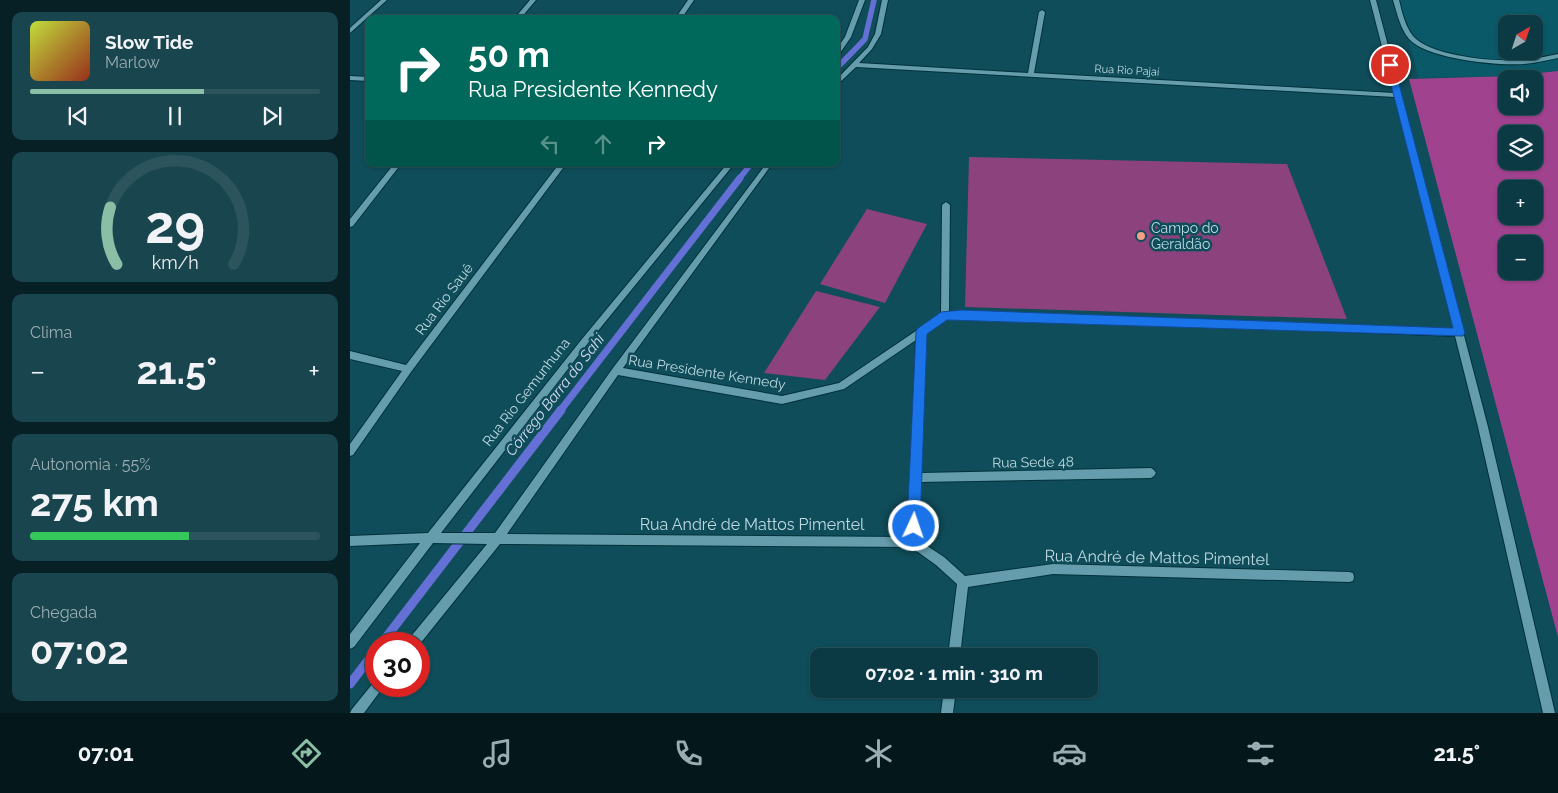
<!DOCTYPE html>
<html lang="pt">
<head>
<meta charset="utf-8">
<style>
  :root { --surface:#0b3a44; --page:#19454f; --text:#f1f3f6; --muted:#9aadb2; --line:#2b545d; --accent:#8abfa5 }
  body { margin:0; font-family:Raleway,sans-serif; background:var(--page); color:var(--text); height:100vh; display:flex; flex-direction:column; font-size:19px; white-space:nowrap }
  * { box-sizing:border-box; margin:0 }
  p { font-size:16px; color:var(--muted) }
  .icon { flex:none; width:28px; height:28px; fill:none; stroke:currentColor; stroke-width:2; stroke-linecap:round; stroke-linejoin:round }
  .map { position:relative; flex:1; overflow:hidden }
  .sheet { display:flex; flex-direction:column; gap:12px; padding:12px; background:#062025; width:350px }
  .sheet>* { flex:none }
  .guide { position:absolute; left:15px; top:15px; width:475px; height:152px; border-radius:10px; box-shadow:0 1px 4px #0004,0 0 0 1px var(--line); background:#00695c; color:#fff; overflow:hidden }
  .needle { width:32px; rotate:39deg }
  .fabs { position:absolute; left:1148px; top:15px; display:grid; gap:10px }
  .fabs a { display:grid; place-items:center; width:45px; height:45px; border-radius:10px; background:var(--surface); box-shadow:0 1px 4px #0004,0 0 0 1px var(--line); font-size:25px }
  .speed { position:absolute; left:15px; top:632px; display:flex; gap:10px; font-size:25px; font-weight:700; text-align:center }
  .speed>* { display:grid; place-content:center; width:65px; height:65px; border-radius:50%; background:var(--surface); box-shadow:0 1px 4px #0004,0 0 0 1px var(--line); line-height:1 }
  .speed .limit { border:8px solid #d22; background:#fff; color:#111 }
  .pin { position:absolute; display:grid; place-items:center; width:42px; height:42px; color:#fff; margin:-21px; border:2px solid #fff; border-radius:50%; box-shadow:0 1px 5px #0007 }
  .me { position:absolute; width:55px; margin:-28px; rotate:3deg; stroke-linejoin:round; filter:drop-shadow(0 0 4px #0008) }
  .turn { display:flex; align-items:center; gap:18px; height:105px; padding:0 20px; font-size:22px }
  .turn .icon { width:65px; height:65px; stroke-width:2.5 }
  .turn b { display:block; font-size:35px; line-height:42px }
  .lanes { display:flex; align-items:center; height:48px; padding:0 20px; background:#0003; justify-content:center; gap:25px; direction:ltr }
  .lanes .off { opacity:.35 }
  .big { font-size:38px; font-weight:700; line-height:1.1 }
  .sheet .tile { flex:1; display:flex; flex-direction:column; justify-content:center; gap:8px; min-width:0; padding:0 18px; border-radius:10px; background:var(--page) }
  .sheet .dial { align-items:center; gap:0 }
  .dial svg { height:130px; overflow:visible; fill:none; stroke:var(--line); stroke-width:7; stroke-linecap:round; text-anchor:middle }
  .dial text { fill:var(--text); stroke:none }
  .song { display:flex; align-items:center; gap:15px }
  .cover { width:60px; height:60px; border-radius:8px; background:linear-gradient(135deg,hsl(70 70% 55%),hsl(10 70% 35%)) }
  .played { height:5px; border-radius:2px; background:linear-gradient(90deg,var(--accent) 60%,var(--line) 60%) }
  .keys { display:flex; justify-content:space-around; direction:ltr }
  .heat { display:flex; justify-content:space-between; align-items:center; font-size:28px; direction:ltr }
  .charge { height:8px; border-radius:4px; background:linear-gradient(90deg,#34c759 55%,var(--line) 0) }
  .trip { position:absolute; left:460px; top:648px; width:288px; height:50px; border-radius:10px; background:var(--surface); box-shadow:0 1px 4px #0004,0 0 0 1px var(--line); font-weight:700; line-height:50px; text-align:center }
  .tabs { display:flex; height:80px; justify-content:space-around; align-items:center; background:#04171b; color:var(--muted) }
  .tabs .icon { width:35px; height:35px }
  .tabs .current { color:var(--accent) }
  .tabs b { font-size:22px; color:var(--text) }
  main { display:flex; flex:1; min-height:0 }
  .map>svg:first-child { display:block }
  .built { fill:#0a5969; fill-rule:evenodd }
  .green { fill:#8c427c }
  .forest { fill:#a1428f; fill-rule:evenodd }
  .lines { fill:none; stroke-linecap:round; stroke-linejoin:round }
  .stream-far2 { stroke:#6570d7; stroke-width:5.5 }
  .stream-far1 { stroke:#6570d7; stroke-width:7 }
  .stream { stroke:#6570d7; stroke-width:9 }
  .minor-casing { stroke:#01313b; stroke-width:2 }
  .minor { fill:#659dac; fill-rule:evenodd }
  .route { fill:#1a73e8; stroke:#114b97 }
  .poi-dot { fill:#f49e87; stroke:#0f4d5a; stroke-width:2 }
  .labels { text-anchor:middle; stroke-width:5; stroke-linejoin:round; paint-order:stroke }
  .far-street-label { font-size:11px; fill:#bed9e1; stroke:#0f4d5a }
  .poi-label { font-size:14px; fill:#bed9e1; stroke:#0f4d5a; text-anchor:start }
  .street-label { font-size:14px; fill:#bed9e1; stroke:#0f4d5a }
  .water-label { font-size:15px; font-style:italic; fill:#d6dcf6; stroke:#0f4d5a }
  .near-street-label { font-size:16px; fill:#bed9e1; stroke:#0f4d5a }
</style>
</head>
<body>
<main>
<section class="sheet">
<div class="tile">
<div class="song"><i class="cover"></i><div><b>Slow Tide</b><p>Marlow</p></div></div>
<div class="played"></div>
<div class="keys"><svg class="icon" aria-label="previous" viewBox="0 0 24 24"><path d="M18 5L8 12l10 7zM5 5v14"/></svg><svg class="icon" aria-label="pause" viewBox="0 0 24 24"><path d="M8 5v14M16 5v14"/></svg><svg class="icon" aria-label="next" viewBox="0 0 24 24"><path d="M6 5l10 7-10 7zM19 5v14"/></svg></div>
</div>
<div class="tile dial"><svg viewBox="0 0 100 80">
<path d="M14 69A42 42 0 1 1 86 69"/>
<path d="M14 69A42 42 0 0 1 10 34" stroke="#8abfa5"/>
<text x="50" y="56" font-size="32" font-weight="700">29</text>
<text x="50" y="72" font-size="11">km/h</text>
</svg></div>
<div class="tile"><p>Clima</p>
<div class="heat"><a>−</a><b class="big">21.5°</b><a>+</a></div>
</div>
<div class="tile"><p>Autonomia · 55%</p><b class="big">275 km</b><div class="charge"></div></div>
<div class="tile"><p>Chegada</p><b class="big">07:02</b></div>
</section>
<div class="map">
<svg width="1208" height="713" viewBox="0 0 1208 713">
  <rect width="100%" height="100%" fill="#0f4d5a"/>
  <path class="built" d="M1047,0H1208V71L1163,76L1069,78ZM1156,24H1184V51H1156Z"/>
  <path class="green" d="M619,157L937,164L997,319L615,307Z
    M517,209L577,224L535,303L470,284Z
    M466,291L530,307L475,380L414,373Z"/>
  <path class="forest" d="M1208,71V637L1059,79L1163,76ZM1156,79H1184V106H1156ZM1156,134H1184V161H1156ZM1156,189H1184V216H1156ZM1156,244H1184V271H1156Z"/>
  <g class="lines">
    <path class="stream-far2" d="M486,69L515,39L524,0
      M389,179L401,164"/>
    <path class="stream-far1" d="M210,411L390,178"/>
    <path class="stream" d="M31,644L211,410
      M0,684L26,650"/>
    <defs>
      <path id="minor" d="M31,0H37L0,33V28Z
        M180,0H186L170,19H164Z
        M338,0H344L331,19H325Z
        M509,0H515L501,37L488,56L486,57V50L495,37Z
        M532,0H538L531,34L522,49L509,63L678,73L689,12L692,10L695,12L684,73L1044,93L1020,0H1026L1138,427L1205,713H1193L1128,427L1105,336L612,317L597,319L575,334L571,473L801,468L804,470L806,473L804,476L801,478L570,482L568,540L594,557L615,576L703,564L999,572L1003,573L1004,577L1003,581L999,582L703,574L618,587L610,656H598L607,584L586,565L561,547L150,544L69,645L56,644L58,640L137,544L83,543L4,647L0,649V634L70,543L0,546V536L78,533L232,339L377,164H384L238,343L91,533H145L263,368L416,164H422L273,368L432,396L489,383L591,314L592,205L596,202L600,205L599,312L612,311L1104,329L1045,97L506,67L486,86V80L518,47L525,34ZM566,340L558,537L157,534L268,375L432,404L494,389Z
        M1043,0H1049C1052,12 1055,26 1063,36C1081,57 1147,62 1174,60C1185,59 1197,56 1208,54V58C1197,60 1185,63 1174,64C1147,66 1077,59 1059,39C1050,28 1047,13 1043,0Z
        M0,76L19,77V81L0,80Z
        M44,164H51L3,226L0,227V219Z
        M209,164H216L61,372L3,455L0,456V444L52,371L0,359V351L56,365Z
        M26,681V686H34L14,713H0L2,709L24,682Z
        M594,689H606L603,713H591Z"/>
    </defs>
    <use href="#minor" class="minor-casing"/>
    <use href="#minor" class="minor"/>
  </g>
  <path class="route" d="M1040,62L1044,65L1115,333L1113,336L597,320L577,334L570,526L568,530L564,532L559,530L557,526L566,332L567,329L591,312L612,310L1103,328L1036,65Z"/>
  <circle class="poi-dot" cx="791" cy="236" r="5"/>
  <g class="labels">
    <g class="far-street-label">
      <text transform="translate(777 70) rotate(3)" y="4">Rua Rio Pajaí</text>
    </g>
    <g class="poi-label">
      <text x="801" y="233">Campo do<tspan x="801" dy="16">Geraldão</tspan></text>
    </g>
    <g class="street-label">
      <text transform="translate(94 299) rotate(-53)" y="5">Rua Rio Sauê</text>
      <text transform="translate(357 372) rotate(9)" y="5">Rua Presidente Kennedy</text>
      <text transform="translate(176 392) rotate(-52)" y="5">Rua Rio Gemunhuna</text>
      <text transform="translate(683 462) rotate(-1)" y="5">Rua Sede 48</text>
    </g>
    <g class="water-label">
      <text transform="translate(205 395) rotate(-52)" y="5">Córrego Barra do Sahi</text>
    </g>
    <g class="near-street-label">
      <text x="402" y="530">Rua André de Mattos Pimentel</text>
      <text transform="translate(807 557) rotate(1)" y="6">Rua André de Mattos Pimentel</text>
    </g>
  </g>
</svg>
<div class="fabs">
<a><svg class="needle" viewBox="-14 -14 28 28"><path d="M0-13l5 13h-10z" fill="#e53935"/><path d="M0 13l5-13h-10z" fill="#9aadb2"/></svg></a>
<a><svg class="icon" aria-label="sound" viewBox="0 0 24 24"><path d="M4 9h4l5-4v14l-5-4H4zM17 9q2 3 0 6"/></svg></a>
<a><svg class="icon" aria-label="layers" viewBox="0 0 24 24"><path d="M12 4l9 5-9 5-9-5zM3 14l9 5 9-5"/></svg></a>
<a>+</a>
<a>−</a>
</div>
<div class="speed"><div class="limit">30</div></div>
<div class="pin" style="left:1040px;top:65px;background:#d93025"><svg class="icon" aria-label="arrive" viewBox="0 0 24 24"><path d="M6 21V4h12l-3 4 3 4H6"/></svg></div>
<svg class="me" style="left:564px;top:526px" viewBox="-20 -20 40 40"><circle r="17" fill="#1a73e8" stroke="#fff" stroke-width="3"/><path d="M0-11L8 9 0 5-8 9z" fill="#fff"/></svg>
<div class="trip">07:02 · 1 min · 310 m</div>
<div class="guide">
<div class="turn"><svg class="icon" aria-label="right" viewBox="0 0 24 24"><path d="M7 20v-9h11M14 6l5 5-5 5"/></svg><div><b>50 m</b>Rua Presidente Kennedy</div></div>
<div class="lanes"><svg class="icon off" aria-label="left" viewBox="0 0 24 24"><path d="M17 20v-9H6M10 6l-5 5 5 5"/></svg><svg class="icon off" aria-label="ahead" viewBox="0 0 24 24"><path d="M12 20V5M6 11l6-6 6 6"/></svg><svg class="icon" aria-label="right" viewBox="0 0 24 24"><path d="M7 20v-9h11M14 6l5 5-5 5"/></svg></div>
</div>
</div>
</main>
<nav class="tabs">
<b>07:01</b>
<svg class="icon current" aria-label="directions" viewBox="0 0 24 24"><path d="M12 3l9 9-9 9-9-9zM9 14v-3h6M13 9l2 2-2 2"/></svg>
<svg class="icon" aria-label="music" viewBox="0 0 24 24"><path d="M9 18V5l10-2v13"/><circle cx="6" cy="18" r="3"/><circle cx="16" cy="16" r="3"/></svg>
<svg class="icon" aria-label="phone" viewBox="0 0 24 24"><path d="M5 4h4l2 5-3 2q2 4 5 5l2-3 5 2v4C11 20 4 13 5 4z"/></svg>
<svg class="icon" aria-label="climate" viewBox="0 0 24 24"><path d="M12 3v18M4 7l16 10M4 17L20 7"/></svg>
<svg class="icon" aria-label="car" viewBox="0 0 24 24"><path d="M5 17H2v-5l4-1 3-4h7l3 4 3 1v5h-3M9 17h6M6 11h13"/><circle cx="7" cy="17" r="2"/><circle cx="17" cy="17" r="2"/></svg>
<svg class="icon" aria-label="filters" viewBox="0 0 24 24"><path d="M4 7h16M4 17h16"/><circle cx="9" cy="7" r="2"/><circle cx="15" cy="17" r="2"/></svg>
<b>21.5°</b>
</nav>
</body>
</html>
